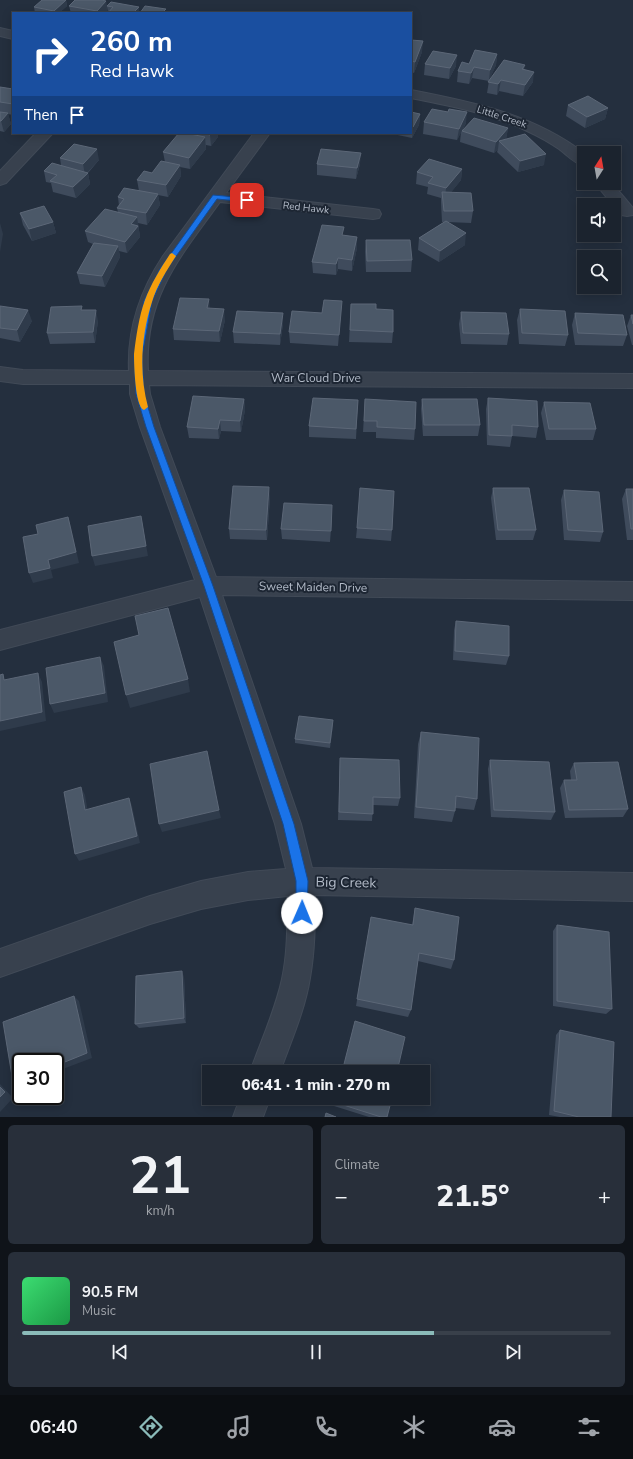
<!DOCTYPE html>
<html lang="en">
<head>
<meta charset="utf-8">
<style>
  :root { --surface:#1b232e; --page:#282f3a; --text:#f1f3f6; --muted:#a0a4aa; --line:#39404a; --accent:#8bbbb9 }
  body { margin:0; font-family:"Nunito Sans",sans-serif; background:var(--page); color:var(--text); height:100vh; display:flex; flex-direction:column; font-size:15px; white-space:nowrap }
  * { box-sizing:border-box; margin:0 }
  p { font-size:13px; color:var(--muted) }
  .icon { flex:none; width:22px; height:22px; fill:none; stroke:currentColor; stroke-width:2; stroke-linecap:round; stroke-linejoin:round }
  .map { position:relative; height:1117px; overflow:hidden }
  .sheet { display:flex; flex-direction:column; gap:8px; padding:8px; background:#0f1319; flex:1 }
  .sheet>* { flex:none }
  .hud { position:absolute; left:12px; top:12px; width:400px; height:122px; border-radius:0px; box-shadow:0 2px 10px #0003,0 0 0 1px var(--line); background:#1a4fa0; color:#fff; overflow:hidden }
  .needle { width:26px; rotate:11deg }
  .controls { position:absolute; left:577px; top:146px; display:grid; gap:8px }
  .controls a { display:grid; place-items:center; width:44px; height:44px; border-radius:0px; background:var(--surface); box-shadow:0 2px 10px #0003,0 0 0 1px var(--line); font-size:20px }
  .speed { position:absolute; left:12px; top:1053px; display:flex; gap:8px; font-size:20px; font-weight:700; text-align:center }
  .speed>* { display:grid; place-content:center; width:52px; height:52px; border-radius:50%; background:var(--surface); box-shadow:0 2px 10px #0003,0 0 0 1px var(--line); line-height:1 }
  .speed .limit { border:2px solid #111; border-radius:6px; background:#fff; color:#111 }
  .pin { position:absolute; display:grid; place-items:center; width:34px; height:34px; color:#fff; margin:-17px; border-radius:8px; box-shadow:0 2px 6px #0006 }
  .me { position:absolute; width:44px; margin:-22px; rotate:1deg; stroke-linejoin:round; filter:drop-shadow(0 0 3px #0008) }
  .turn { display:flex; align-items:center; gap:14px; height:84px; padding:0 12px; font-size:18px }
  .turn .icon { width:52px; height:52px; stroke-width:2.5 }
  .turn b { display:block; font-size:28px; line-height:34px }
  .then { display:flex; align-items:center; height:38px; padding:0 12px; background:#0003; gap:8px; font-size:15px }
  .big { font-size:30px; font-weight:800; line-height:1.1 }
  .sheet .widget { flex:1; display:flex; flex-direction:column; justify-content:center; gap:6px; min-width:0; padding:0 14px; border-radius:6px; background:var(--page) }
  .sheet .dial { align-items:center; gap:0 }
  .dial b { font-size:52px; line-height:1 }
  .song { display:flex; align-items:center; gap:12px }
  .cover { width:48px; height:48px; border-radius:6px; background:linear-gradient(135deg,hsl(140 70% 55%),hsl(140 70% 35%)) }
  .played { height:4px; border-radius:2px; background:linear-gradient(90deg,var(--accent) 70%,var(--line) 70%) }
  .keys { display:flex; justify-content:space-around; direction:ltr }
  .heat { display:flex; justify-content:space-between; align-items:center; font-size:22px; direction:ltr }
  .sheet .tiles { flex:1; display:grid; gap:8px; grid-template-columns:1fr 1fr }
  .widget:last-child { grid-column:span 2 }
  .trip { position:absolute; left:202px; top:1065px; width:228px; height:40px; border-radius:0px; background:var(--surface); box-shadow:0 2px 10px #0003,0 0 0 1px var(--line); font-weight:800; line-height:40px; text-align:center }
  .dock { display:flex; height:64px; justify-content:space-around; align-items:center; background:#0b0e12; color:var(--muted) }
  .dock .icon { width:28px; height:28px }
  .dock .current { color:var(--accent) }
  .dock b { font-size:18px; color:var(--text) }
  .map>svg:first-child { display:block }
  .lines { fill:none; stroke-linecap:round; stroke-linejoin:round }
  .minor-casing { stroke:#414a57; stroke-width:2 }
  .minor { fill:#38414e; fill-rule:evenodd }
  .wall { fill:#3f4b5c }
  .shaded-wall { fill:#2f3b4b }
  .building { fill:#4b5868; stroke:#5c6777 }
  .route { fill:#1a73e8; stroke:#114b97 }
  .slow { fill:#f59e0b }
  .labels { text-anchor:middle; stroke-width:4; stroke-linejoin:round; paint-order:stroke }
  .far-street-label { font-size:10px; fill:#b4bcc9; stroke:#1d2633 }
  .street-label { font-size:12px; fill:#b4bcc9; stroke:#1d2633 }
  .near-street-label { font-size:14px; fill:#b4bcc9; stroke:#1d2633 }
</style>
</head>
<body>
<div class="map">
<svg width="633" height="1117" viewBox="0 0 633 1117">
  <rect width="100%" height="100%" fill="#242f3e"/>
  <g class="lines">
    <defs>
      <path id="minor" d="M0,28L13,31V39L0,36Z
        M411,90C473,102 533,114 584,153V166C574,163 567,155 559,149C549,142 538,136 527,131C490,113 450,106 411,98Z
        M36,133H53L6,183L0,185V171Z
        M254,133H270L226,193L373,209L379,210L381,214L379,218L373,219L220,202C179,258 144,298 148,371L633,374V388L149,385L150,394L160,427L216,577L633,582V600L222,595L301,824L312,868L633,873V901L315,895C315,923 315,950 310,978C305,1010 291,1041 280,1072H250C261,1041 275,1011 282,979C288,951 287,924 288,896L248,900L201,909L150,924L0,977V949L150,896L201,881L248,872L286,869L275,824L200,597L0,650V630L195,580L140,427L130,394V384H23L0,381V367L23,370L129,371C127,329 140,291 163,256Z
        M595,183H612L633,208V215L627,216L621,215Z
        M240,1098H270L263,1117H233Z"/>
    </defs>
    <use href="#minor" class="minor-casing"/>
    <use href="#minor" class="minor"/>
  </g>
  <path class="wall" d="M66,0L67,6L59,13H35L34,7Z
    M106,1L107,11L106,13H71L69,6Z
    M107,6L139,13H108Z
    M411,40L422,52L414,73L411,72Z
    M497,54L496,65L489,80L525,65L524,69L533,82L523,96L499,91L497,95L487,93L489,81L472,78L469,84L457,82L458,71L469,64Z
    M425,64L456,66L449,79L424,75Z
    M0,87L13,89V115L8,114L11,124L4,132L0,131Z
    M568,105L608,108L605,119L585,128L566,116Z
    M411,112L420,114L419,125L412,138L388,133H411Z
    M424,122L466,123L463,129L508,128L506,139L544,165L518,172L497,152L498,149L494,153L460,142L461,132L457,140L423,134Z
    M179,133H217L218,137L211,146L206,145V149L190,169L180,167L181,176L168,197L158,195L160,205L147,225L138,223L140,237L127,253L119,251L120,257L105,287L80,284L77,273L93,244L88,242L85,231L118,212L117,208L119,206L118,197L139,191L137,180L152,173L165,162L163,152Z
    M60,158L99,160L88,173L90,184L76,198L53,192L51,183L46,182L44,171L61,165Z
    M317,164H360L356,179L317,175Z
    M462,169L461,180L451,192L473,211L471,223L447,222L465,245L439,262L418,250L419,238L444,222H442L441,203V198L427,194L428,187L416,184L417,172Z
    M20,213L53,222L56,233L32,241L23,225Z
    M344,236L357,237V248L352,271L338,269L336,275L313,273L312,262Z
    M366,240L412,260L411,272H366L365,251Z
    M351,304L376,309L393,332L392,343L349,342Z
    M0,306L32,321L20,342L0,338Z
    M520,309L568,335L565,346L519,344L517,320Z
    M83,310L98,321L95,343L50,344L47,333Z
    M341,312L338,346L290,343L289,332L322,313Z
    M461,312L509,334L507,345L461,344L459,324Z
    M575,313L627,335L623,346L575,345L572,325Z
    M631,315H633V345H632L627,326Z
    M225,320L220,342L174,340L173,329Z
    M283,324L280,345L234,343L233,332Z
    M488,398L538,427L536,438L512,436L510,447L487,445L486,409Z
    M244,399L245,410L241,432L221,431L219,439L189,438L187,427Z
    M365,399L415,429L414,440L376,438V432H363Z
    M422,399L480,425L478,436H423L421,409Z
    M358,400L356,439L309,437V426Z
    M544,402L596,429L593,440H546L541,413Z
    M493,488L536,530L533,540H496L491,498Z
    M626,489H633V540H627L622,499Z
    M564,490L603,532L600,542L564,540L561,500Z
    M270,497L267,540L230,539L229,529Z
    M332,516L330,542L282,539L281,529Z
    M357,528L392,530L391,541L356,538Z
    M456,621L509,656L506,665L453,660L454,630Z
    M333,725L330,748L295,743V739Z
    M421,732L477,799L474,810L455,808V811L452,822L414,818L418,744Z
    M340,758L400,798L398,806L373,805L372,821L338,820Z
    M490,760L555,812L551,820L491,817L488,769Z
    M574,763L628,809L623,817L565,818L560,788L564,780H571L570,771Z
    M415,908L454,960L451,969L418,961L411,1010L408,1017L356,1006L371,917L412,925Z
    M557,925L612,1009L606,1014L553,1006V931Z
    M184,977L186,1023L139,1028L135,1024Z
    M560,1030L611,1117H560L549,1115L556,1035Z
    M334,1102L387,1117H369L334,1106Z"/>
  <path class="shaded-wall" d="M66,0L67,6L59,13H55L54,11Z
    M106,1L107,11L106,13H97V11Z
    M139,7V13H133Z
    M423,41L422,52L414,73L415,62Z
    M497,54L496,65L489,81L490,70Z
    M457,55L456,66L449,79L450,68Z
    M474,67L472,78L469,84L471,73Z
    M534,72L533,82L523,96L525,85Z
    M501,80L499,91L497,95L498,84Z
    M608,108L605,119L585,128L587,117Z
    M467,112L466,123L457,140L459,129Z
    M8,113L11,124L4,132L1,121Z
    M420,114L419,125L412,138L413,127Z
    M508,128L506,140L499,141L498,149L494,153L496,142Z
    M211,133H217L218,137L211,146L210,135Z
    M205,137L206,149L190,169L189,158Z
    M97,149L99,160L85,175L83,164Z
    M361,153L360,164L356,179L357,168Z
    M546,154L544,165L518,172L520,161Z
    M180,165L181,176L168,197L166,185Z
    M462,169L461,180L445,200L446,188Z
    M88,173L90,184L76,198L73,187Z
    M158,194L160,205L147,225L146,213Z
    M137,217L140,237L127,253L125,242L131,224Z
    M53,222L56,233L32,241L29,229Z
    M0,223L3,234L0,252Z
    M466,233L465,245L439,262L440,251Z
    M357,237V248L352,271V260Z
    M118,246L120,257L105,287L102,276Z
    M338,258V269L336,275V264Z
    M209,299L210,310L207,308Z
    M224,309L225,320L220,342L219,331Z
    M28,310L32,321L20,342L17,330Z
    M96,310L98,321L95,343L93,332Z
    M283,313V324L280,345V334Z
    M244,399L245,410L241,432L240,421Z
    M220,420L221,431L219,439L218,429Z
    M269,487L270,497L267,540L266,530Z
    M141,516L148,556L95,566L92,556Z
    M68,517L71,527L79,563L51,570L53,578L33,583L29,573Z
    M100,657L104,666L108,702L54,713L50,704Z
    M38,673L42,682L46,721L0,731V721Z
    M188,679L190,692L130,708L126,695Z
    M333,720V725L330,748V743Z
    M81,787L85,795L89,818L85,810Z
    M129,798L132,806L140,843L79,861L75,854Z
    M219,810L221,818L162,832L159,824Z
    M182,971L184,977L186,1023L184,1018Z
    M74,996L79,1001L92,1058L55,1072V1066Z
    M21,1078V1085L19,1086L13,1082Z
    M0,1084L13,1098L0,1112Z"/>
  <path class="building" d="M42,0H66L54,11L34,7Z
    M75,0H102L106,1L97,11L69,6Z
    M111,2L139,7L133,13H108L113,7L107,6Z
    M145,6L166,9L163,12L171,13H140Z
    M235,12L244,13H235Z
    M411,40L423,41L415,62L411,61Z
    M475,50L497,54L490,70L474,67L471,73L458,71L462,62L469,64Z
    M433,51L457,55L450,68L425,64Z
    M504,60L525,65L522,69L534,72L525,85L501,80L498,84L488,82Z
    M0,87L13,89V104L0,102Z
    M588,96L608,108L587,117L568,105Z
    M432,109L448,112L449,109L467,112L459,129L424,122Z
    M0,112L8,113L1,121H0Z
    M411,112L420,114L413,127L411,126Z
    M474,118L508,128L496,142L462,131Z
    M179,133H185L205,137L189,158L163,152Z
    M203,133H211L210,135Z
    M525,134L546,154L520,161L499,141Z
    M74,144L97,149L83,164L60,158Z
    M321,149L361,153L357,168L317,164Z
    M429,159L462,169L446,188L428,183L433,177L417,172Z
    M161,161L180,165L166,185L137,180L144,171L152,173Z
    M52,163L88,173L73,187L50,181L57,175L44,171Z
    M124,188L158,194L146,213L117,208L124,199L118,197Z
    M442,192L471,193L473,211H444Z
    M44,206L53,222L29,229L20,213Z
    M105,209L137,217L131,224L138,226L125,242L85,231Z
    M446,221L466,233L440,251L419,238Z
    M322,225L344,227L342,235L357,237L352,260L338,258L336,264L312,262Z
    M366,240H410L412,260L367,261Z
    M94,243L118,246L102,276L77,273Z
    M180,298L209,299L207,308L224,309L219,331L173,329Z
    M324,300L342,301L339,335L289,332L292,311L322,313Z
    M351,304H376V309L393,310V332L350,330Z
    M0,306L28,310L17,330L0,328Z
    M82,306L81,310H96L93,332L47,333L51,307Z
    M520,309L565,311L568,335L522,333Z
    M237,311L283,313L280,334L233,332Z
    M461,312L506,313L509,334L463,333Z
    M575,313L623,315L627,335L578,333Z
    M631,315H633V324Z
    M193,396L244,399L240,421L220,420L218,429L187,427Z
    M313,398L358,400L356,429L309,426Z
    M488,398L537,401L538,427L512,425V436L489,435Z
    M365,399L416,402L415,429L377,427V421H364Z
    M422,399H477L480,425H424Z
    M544,402L590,403L596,429H549Z
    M233,486L269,487L266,530L229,529Z
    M360,488L394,491L392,530L357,528Z
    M493,488H529L536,530H498Z
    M626,489H633V529H631Z
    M564,490L599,492L603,532L568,530Z
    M284,503L332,505L331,531L281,529Z
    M141,516L146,546L92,556L88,526Z
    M68,517L76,552L48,560L50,568L29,573L23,537L38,534L36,525Z
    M168,608L188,679L126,695L114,642L139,635L135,616Z
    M456,621L509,626V656L455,651Z
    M100,657L105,693L50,704L46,668Z
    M38,673L42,712L0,721V675L3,674L4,680Z
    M299,716L333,720L330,743L295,739Z
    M421,732L479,738L477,799L456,796L455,811L416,807Z
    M207,751L219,810L159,824L150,764Z
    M340,758L399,760L400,798L373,797V814L339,812Z
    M490,760L549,762L555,812L494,810Z
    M618,762L628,809L569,810L564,780H577L574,763Z
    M81,787L85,810L129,798L137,836L75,854L64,792Z
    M415,908L459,917L454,960L419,953L411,1010L357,999L371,917L413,925Z
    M557,925L609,932L612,1009L557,1001Z
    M182,971L184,1018L135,1024L136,976Z
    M74,996L87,1053L55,1066V1062H21V1078L13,1082L3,1022Z
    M355,1021L405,1037L397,1072H342Z
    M560,1030L614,1042L611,1117H579L554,1111Z
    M0,1087L5,1092L0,1097Z
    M335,1098H392L387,1117H381L334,1102Z
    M326,1113L336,1117H325Z"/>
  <path class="route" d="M213,195L247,198L250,200L247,202L217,199L167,269L152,301L142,356L144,394L154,427L213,586L294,824L308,881L307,913L306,917L302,919L298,917L296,913V881L283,824L204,586L146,427L136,394L134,356L144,301L160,269Z"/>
  <path class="slow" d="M172,253L176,256C167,270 157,285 152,302C141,335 139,374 148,407L144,410C135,407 134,364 134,354C136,337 139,316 145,300C151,284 160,269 170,254Z"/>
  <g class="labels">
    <g class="far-street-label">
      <text transform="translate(502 116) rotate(18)" y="4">Little Creek</text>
      <text transform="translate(306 207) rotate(6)" y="4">Red Hawk</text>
    </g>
    <g class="street-label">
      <text x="316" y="382">War Cloud Drive</text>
      <text transform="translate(313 587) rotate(1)" y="4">Sweet Maiden Drive</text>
    </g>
    <g class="near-street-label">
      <text transform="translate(346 882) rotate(1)" y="5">Big Creek</text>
    </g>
  </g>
</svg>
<div class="controls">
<a><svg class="needle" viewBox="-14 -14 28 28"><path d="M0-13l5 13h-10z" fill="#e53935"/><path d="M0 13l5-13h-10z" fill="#a0a4aa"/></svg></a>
<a><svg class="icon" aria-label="sound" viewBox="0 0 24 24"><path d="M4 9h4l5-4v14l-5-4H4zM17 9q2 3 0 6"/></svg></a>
<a><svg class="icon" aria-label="search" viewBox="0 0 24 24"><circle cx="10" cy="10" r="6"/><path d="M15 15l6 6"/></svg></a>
</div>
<div class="speed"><div class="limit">30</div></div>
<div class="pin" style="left:247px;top:200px;background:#d93025"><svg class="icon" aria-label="arrive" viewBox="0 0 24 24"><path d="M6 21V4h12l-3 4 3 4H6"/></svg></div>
<svg class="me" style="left:302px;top:913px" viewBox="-20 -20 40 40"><circle r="19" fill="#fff"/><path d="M0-13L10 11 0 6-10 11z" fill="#1a73e8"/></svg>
<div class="trip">06:41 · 1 min · 270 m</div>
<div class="hud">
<div class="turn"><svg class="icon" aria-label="right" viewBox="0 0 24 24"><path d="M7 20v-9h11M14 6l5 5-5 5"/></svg><div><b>260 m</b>Red Hawk</div></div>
<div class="then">Then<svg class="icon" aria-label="arrive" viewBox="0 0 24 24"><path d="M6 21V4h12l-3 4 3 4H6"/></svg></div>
</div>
</div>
<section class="sheet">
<div class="tiles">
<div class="widget dial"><b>21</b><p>km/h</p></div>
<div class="widget"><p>Climate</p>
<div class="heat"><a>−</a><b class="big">21.5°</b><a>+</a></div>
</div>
<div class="widget">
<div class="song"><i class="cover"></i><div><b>90.5 FM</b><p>Music</p></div></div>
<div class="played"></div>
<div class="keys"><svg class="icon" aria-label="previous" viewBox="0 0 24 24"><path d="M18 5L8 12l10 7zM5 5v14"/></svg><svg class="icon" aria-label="pause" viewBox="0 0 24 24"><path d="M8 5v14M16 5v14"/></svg><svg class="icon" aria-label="next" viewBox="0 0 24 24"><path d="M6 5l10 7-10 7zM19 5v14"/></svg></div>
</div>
</div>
</section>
<nav class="dock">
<b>06:40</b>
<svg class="icon current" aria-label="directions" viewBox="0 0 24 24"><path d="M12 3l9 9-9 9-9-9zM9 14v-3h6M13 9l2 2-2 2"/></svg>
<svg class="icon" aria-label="music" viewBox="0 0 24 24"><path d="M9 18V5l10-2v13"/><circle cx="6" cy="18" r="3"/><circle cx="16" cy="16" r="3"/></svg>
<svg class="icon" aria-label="phone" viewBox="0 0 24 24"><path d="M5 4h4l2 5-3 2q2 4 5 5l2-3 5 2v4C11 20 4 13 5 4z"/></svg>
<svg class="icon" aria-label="climate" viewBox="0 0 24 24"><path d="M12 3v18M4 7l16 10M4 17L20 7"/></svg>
<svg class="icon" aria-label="car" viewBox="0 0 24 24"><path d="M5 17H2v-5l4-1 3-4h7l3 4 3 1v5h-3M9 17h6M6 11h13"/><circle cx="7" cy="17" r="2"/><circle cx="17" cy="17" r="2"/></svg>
<svg class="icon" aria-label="filters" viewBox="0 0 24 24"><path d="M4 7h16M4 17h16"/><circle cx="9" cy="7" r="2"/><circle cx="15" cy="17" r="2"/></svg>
</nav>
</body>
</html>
